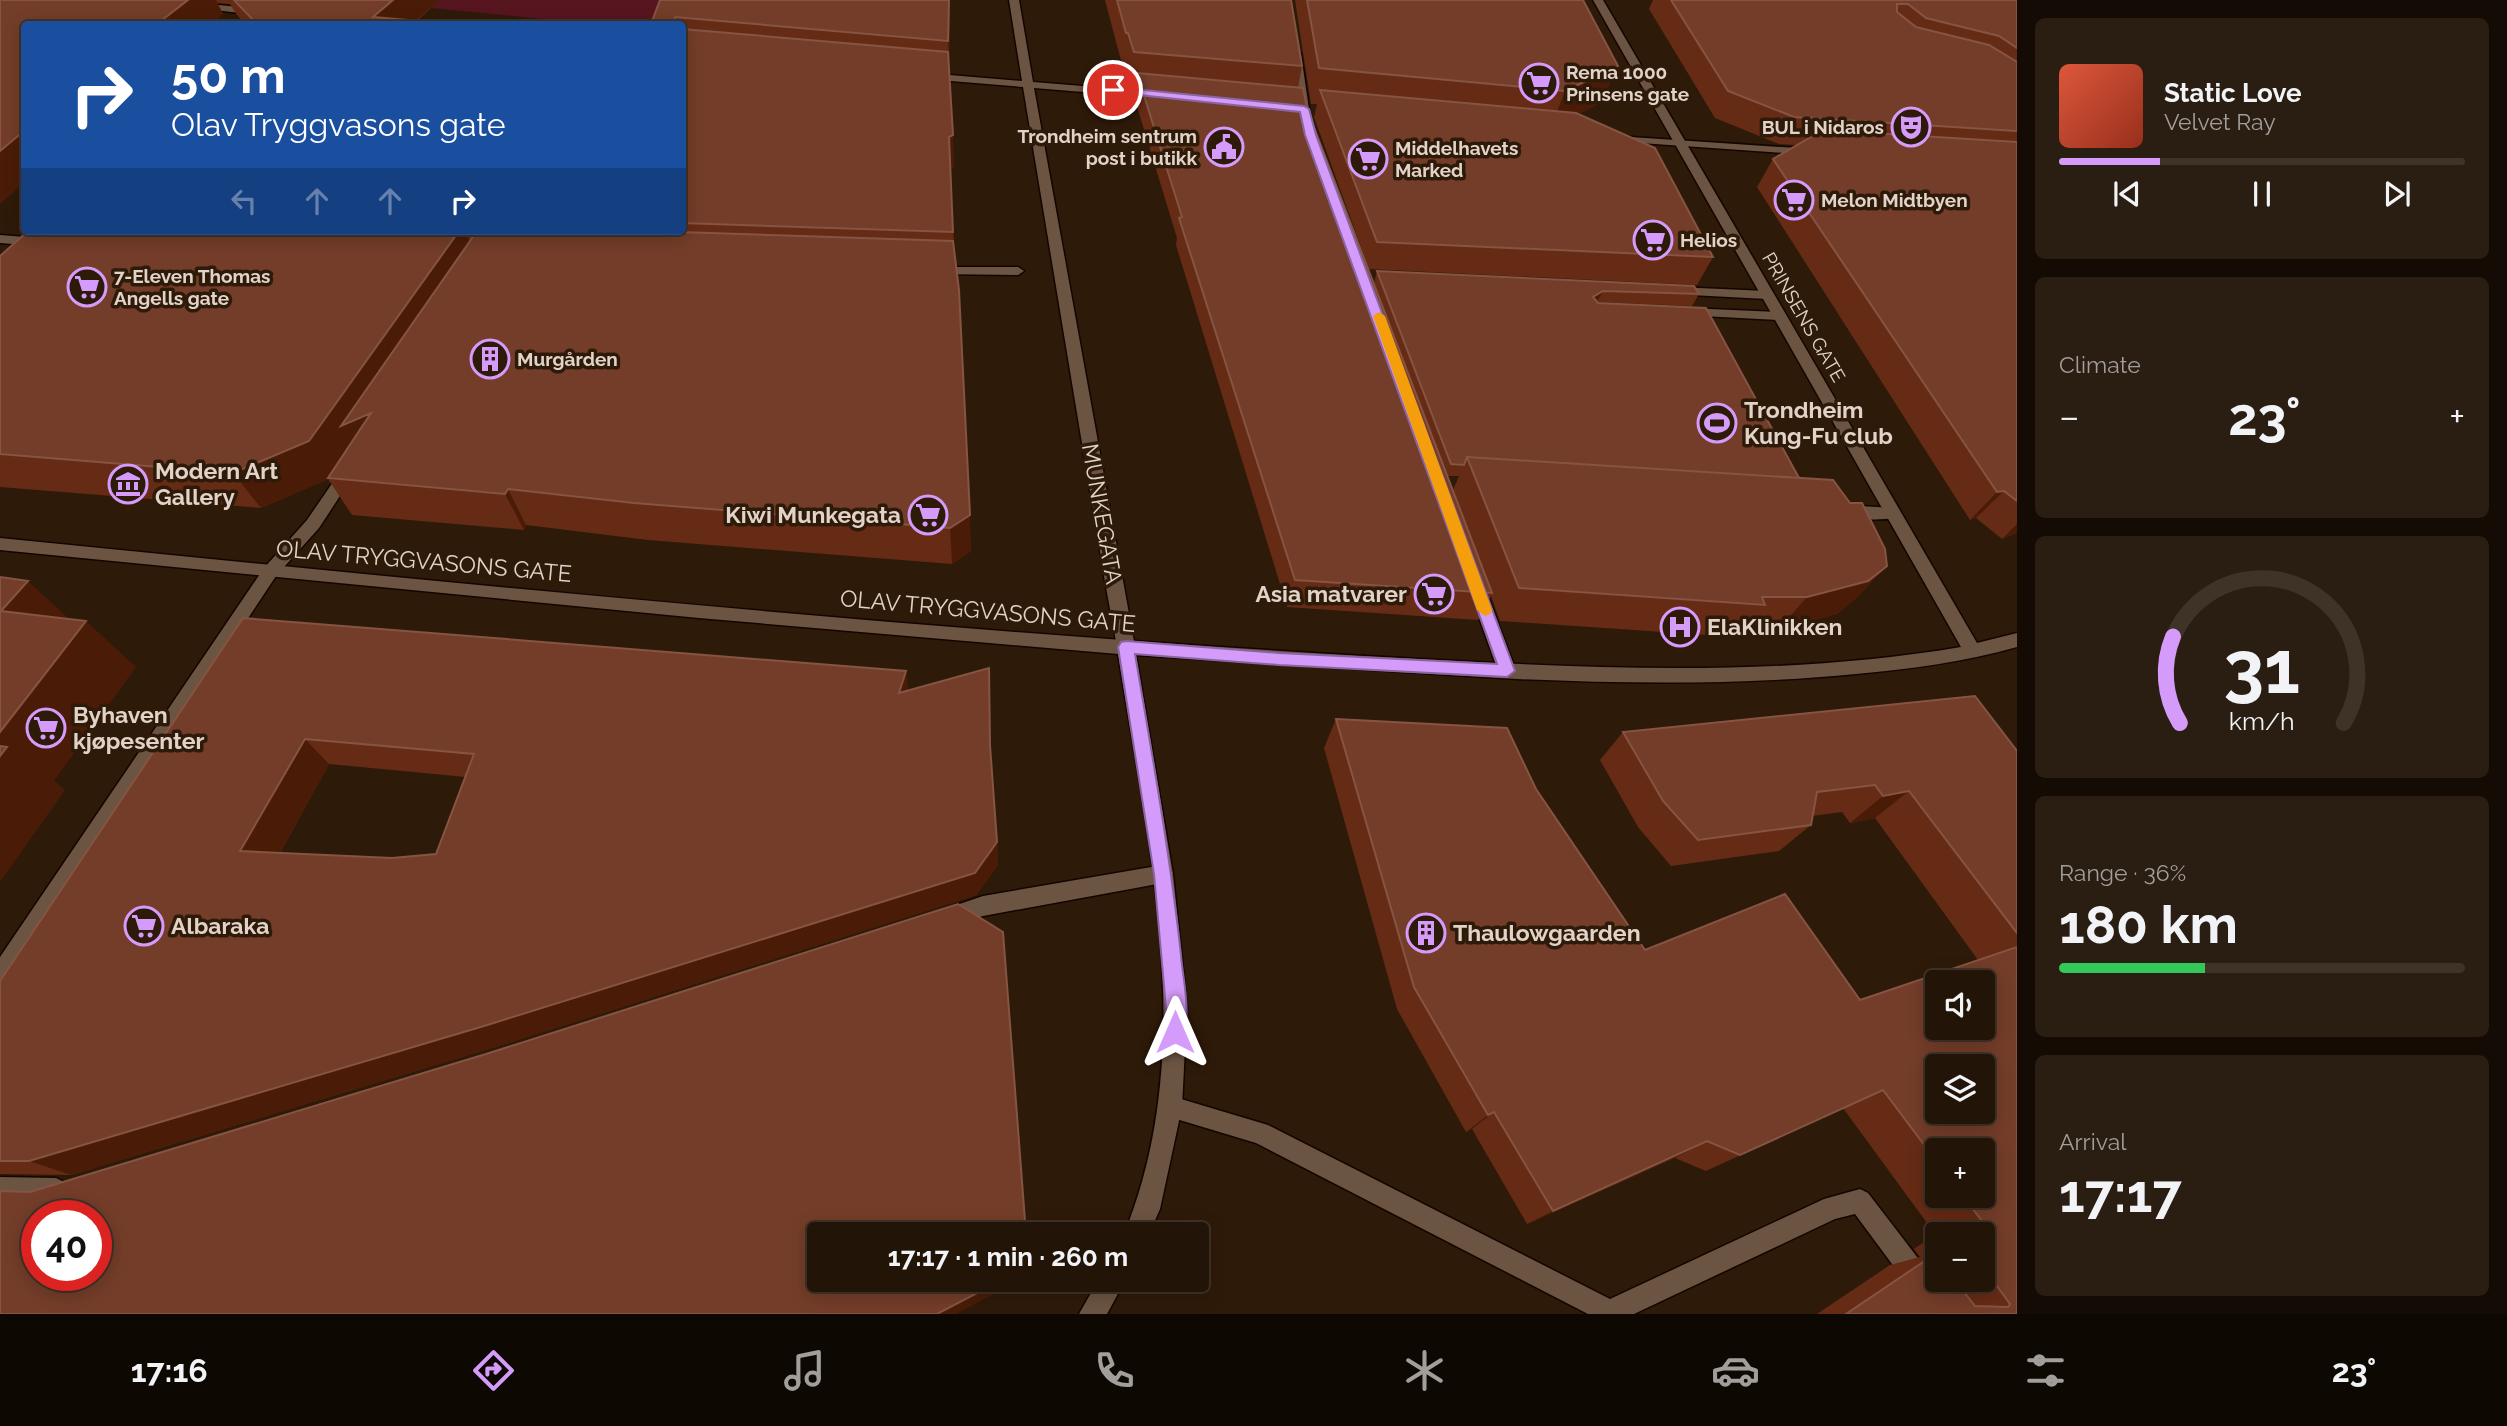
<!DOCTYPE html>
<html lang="en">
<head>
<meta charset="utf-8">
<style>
  :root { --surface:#221407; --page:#2a1d11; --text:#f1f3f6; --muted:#a29e9b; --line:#3f3328; --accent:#d59bfa }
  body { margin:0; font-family:Raleway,sans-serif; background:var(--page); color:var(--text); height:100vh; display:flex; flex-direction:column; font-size:26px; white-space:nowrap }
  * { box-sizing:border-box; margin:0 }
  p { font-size:23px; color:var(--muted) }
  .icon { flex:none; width:38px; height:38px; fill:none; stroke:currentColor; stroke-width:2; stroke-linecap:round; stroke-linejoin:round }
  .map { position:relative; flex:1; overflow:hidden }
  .side { display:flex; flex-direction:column; gap:18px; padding:18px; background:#130b04; width:490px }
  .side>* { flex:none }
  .hud { position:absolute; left:21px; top:21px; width:665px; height:214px; border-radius:7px; box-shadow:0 4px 18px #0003,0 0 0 2px var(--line); background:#1a4fa0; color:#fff; overflow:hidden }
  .controls { position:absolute; left:1925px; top:970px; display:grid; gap:14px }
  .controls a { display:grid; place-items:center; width:70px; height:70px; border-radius:7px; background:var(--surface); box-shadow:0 4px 18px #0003,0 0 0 2px var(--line); font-size:35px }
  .speed { position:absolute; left:21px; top:1200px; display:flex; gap:14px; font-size:35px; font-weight:700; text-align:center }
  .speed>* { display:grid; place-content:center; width:91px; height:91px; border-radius:50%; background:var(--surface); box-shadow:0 4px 18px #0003,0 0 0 2px var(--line); line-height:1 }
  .speed .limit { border:10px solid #d22; background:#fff; color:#111 }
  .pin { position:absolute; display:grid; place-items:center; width:60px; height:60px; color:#fff; margin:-30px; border:4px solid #fff; border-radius:50%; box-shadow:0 2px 7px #0007 }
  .me { position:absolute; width:77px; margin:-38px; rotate:0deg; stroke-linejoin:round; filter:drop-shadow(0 0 5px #0008) }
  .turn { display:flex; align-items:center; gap:24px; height:147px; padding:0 35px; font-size:32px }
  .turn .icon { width:91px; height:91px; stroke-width:2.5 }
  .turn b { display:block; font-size:49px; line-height:60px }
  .lanes { display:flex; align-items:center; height:66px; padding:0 35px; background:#0003; justify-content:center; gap:35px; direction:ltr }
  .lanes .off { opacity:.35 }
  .big { font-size:52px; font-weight:700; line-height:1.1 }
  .side .card { flex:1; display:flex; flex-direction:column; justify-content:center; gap:10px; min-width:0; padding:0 24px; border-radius:10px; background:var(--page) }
  .side .dial { align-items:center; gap:0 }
  .dial svg { height:182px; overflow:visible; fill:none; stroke:var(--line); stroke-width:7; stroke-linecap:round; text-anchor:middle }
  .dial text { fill:var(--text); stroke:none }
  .song { display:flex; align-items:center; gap:21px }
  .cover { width:84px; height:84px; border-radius:10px; background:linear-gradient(135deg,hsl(10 70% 55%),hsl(10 70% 35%)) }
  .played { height:7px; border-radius:4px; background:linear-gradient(90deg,var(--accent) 25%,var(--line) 25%) }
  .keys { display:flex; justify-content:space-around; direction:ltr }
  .heat { display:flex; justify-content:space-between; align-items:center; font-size:38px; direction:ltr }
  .charge { height:10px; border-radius:5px; background:linear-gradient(90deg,#34c759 36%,var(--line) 0) }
  .trip { position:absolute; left:807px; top:1222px; width:402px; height:70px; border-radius:7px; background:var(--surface); box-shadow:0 4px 18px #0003,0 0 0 2px var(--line); font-weight:700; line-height:70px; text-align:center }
  .dock { display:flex; height:112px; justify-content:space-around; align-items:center; background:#0e0803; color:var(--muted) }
  .dock .icon { width:49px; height:49px }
  .dock .on { color:var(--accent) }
  .dock b { font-size:32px; color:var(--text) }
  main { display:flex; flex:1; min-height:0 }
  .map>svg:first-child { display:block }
  .green { fill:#57151f }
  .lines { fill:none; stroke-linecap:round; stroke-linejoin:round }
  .lane-casing { stroke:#150500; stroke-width:3 }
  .street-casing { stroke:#150500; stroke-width:3 }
  .secondary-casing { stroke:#150500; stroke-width:3 }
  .lane { fill:#6c5442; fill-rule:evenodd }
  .street { fill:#6c5442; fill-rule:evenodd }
  .secondary { fill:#6c5442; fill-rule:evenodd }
  .wall { fill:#662b15; fill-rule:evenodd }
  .shaded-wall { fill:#4a1c08 }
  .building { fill:#733d29; stroke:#855442; stroke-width:2; fill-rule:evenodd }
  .route { fill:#d59bfa; stroke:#8a65a2; stroke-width:2 }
  .slow { fill:#f59e0b }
  .labels { text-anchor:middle; stroke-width:7; stroke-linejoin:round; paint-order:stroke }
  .far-poi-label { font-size:19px; font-weight:bold; fill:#e1d3c8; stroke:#2e1a09; text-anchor:start }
  .far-street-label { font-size:19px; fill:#e1d3c8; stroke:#2e1a09 }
  .poi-label { font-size:23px; font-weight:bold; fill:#e1d3c8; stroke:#2e1a09; text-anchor:start }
  .street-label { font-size:23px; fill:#e1d3c8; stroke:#2e1a09 }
</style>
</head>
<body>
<main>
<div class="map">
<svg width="2017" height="1314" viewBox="0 0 2017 1314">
  <rect width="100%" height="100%" fill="#2e1a09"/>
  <path class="green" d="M440,0H885L669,24H594L431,8Z"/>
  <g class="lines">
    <defs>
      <path id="lane" d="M1676,287L1767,291L1774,295L1767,299L1671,294V288Z
        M1688,308L1778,312L1785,316L1778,320L1683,315L1681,312Z
        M349,465L357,470L319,528L276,576H264L262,572L264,568L307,520L344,466Z
        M1844,505L1893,508L1901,514C1894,523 1843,520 1836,511Z
        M1476,580L1484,586L1516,671L1513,676H1501L1498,671L1468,586Z
        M1163,865L1170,867L1173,874L1170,881L1163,883L983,916L949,927L942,924L939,917L942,910L983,896Z
        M1171,1096L1268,1125L1610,1299L1824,1199L1860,1189L1868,1193L1954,1305L1958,1314H1929L1855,1214L1835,1219L1634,1314H1588L1256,1143L1163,1115L1160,1107L1163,1099Z
        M0,1177L56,1178L64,1182L68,1190L64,1198L56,1202L0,1201Z"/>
      <path id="street" d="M1009,0H1019L1033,82L1157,92L1162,95L1157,98L1034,88L1135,647L1132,652H1120L1117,647L1105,582L1023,87L926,79L921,76L926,73L1022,81Z
        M199,3L258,9L263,12L258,15L196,8L194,6Z
        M1296,51L1301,54L1309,109L1304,112L1299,109L1291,54Z
        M1616,136L1812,149L1818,152L1812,155L1612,141V137Z
        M0,235L39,238L45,242L39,246L0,243Z
        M934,267H1018L1024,271L1018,275L929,274V268Z
        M270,566L276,568L278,572L276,576L8,982L0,985V957L264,568Z
        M1610,1299L1619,1303L1622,1314H1596L1601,1303Z"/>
      <path id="secondary" d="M1593,0H1603L1977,643L2017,633V647C1965,662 1911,669 1856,674C1743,685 1630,684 1517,679C1390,672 1263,664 1136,655L1173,874L1187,1008L1182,1107L1160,1209L1149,1234H1124C1200,1049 1148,843 1118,654L699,618L0,550V538C387,577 774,615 1162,643C1261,650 1360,656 1458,661C1626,670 1795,675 1961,647Z
        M1099,1279H1126L1107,1314H1079Z"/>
    </defs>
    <use href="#lane" class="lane-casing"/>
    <use href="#street" class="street-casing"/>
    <use href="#secondary" class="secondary-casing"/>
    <use href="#lane" class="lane"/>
    <use href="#street" class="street"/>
    <use href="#secondary" class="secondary"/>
  </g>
  <path class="wall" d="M0,0H440L417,21L456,24H245L237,15L230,4L217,3L223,14L211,24H24Z
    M660,0H950L949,72L954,167L950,169L971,551L952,564L648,540L526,525L524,530L352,515L328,479L261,508L0,487V256L28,231H682V24H651Z
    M1105,0H1291L1302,66L1298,88L1307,109L1374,283L1377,271L1699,294L1692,306L1597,302L1799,478L1887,566L1855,599L1837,614L1778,630H1744L1737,637L1500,621L1491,596L1478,620L1287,607L1176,245L1177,238L1135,100L1136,88L1131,87L1126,69L1123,68ZM1447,476H1459L1453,490Z
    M1295,0H1583L1602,102L1578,114L1713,257L1697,285L1369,269L1314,117L1317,104H1311Z
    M1653,0H2017V533L2002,539L1976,518L1970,520L1757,187L1773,159L1797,145L1779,144L1715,118L1649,9Z
    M243,618L908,691L990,695V753L997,842L998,865L976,895L505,1044L71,1175L0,1174V981ZM329,764L466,777L436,854L392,858L280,853Z
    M1336,719L1536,789L1645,950L1860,1000L1978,960L1875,818L1850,823L1842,812L1812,816L1811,825L1779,851L1671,866L1638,827L1600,760L1623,732L2017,751V1314H1817L1890,1265L1920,1257L1914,1249L1935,1234L1843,1108L1706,1171L1675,1158L1527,1224L1472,1129L1466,1132L1397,1009L1324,748ZM1937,1150L1983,1195H1937ZM1937,1234H1983V1279H1937Z"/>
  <path class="shaded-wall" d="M188,0H216L223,14L211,24H157Z
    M393,0H440L412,24L373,17Z
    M949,0H950L949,72L948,41Z
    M1618,66L1602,102L1551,127L1565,91Z
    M24,131V183L0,204V151Z
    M953,135L954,167L950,169L949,137Z
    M459,231H465L478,261L333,477L261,508L233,473Z
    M1603,291L1597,302L1593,297Z
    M508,489L526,525L524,530L505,494Z
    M2004,491L1976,518L1970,520L1997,492Z
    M970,515L971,551L952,564L950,528Z
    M2017,524V533L2002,539Z
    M1887,566L1855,599L1837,614L1778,630L1807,597Z
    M28,581L79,628L1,611Z
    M86,621L136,667L54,781L65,790L0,882V732Z
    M906,671L909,697L899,693Z
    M305,739L329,764L268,874L240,851Z
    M1909,791L1875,818L1850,823L1883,796Z
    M997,842L998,865L976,895L505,1044L71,1175L29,1161Z
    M1494,1112L1472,1129L1466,1132L1488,1115Z
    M1707,1141L1675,1158L1527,1224L1553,1211Z
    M1004,1279H1013L1009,1286L956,1314H937Z"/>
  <path class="building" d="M0,0H188L157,24H24V131L0,151Z
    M234,0H393L373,17L456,24H257Z
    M660,0H949L948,41L675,17L673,24H651Z
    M1117,0H1291L1302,66L1134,52L1128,33H1126Z
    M1307,0H1583L1618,66L1565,91L1319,68Z
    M1671,0H2017V48L1999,36L1926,18L1908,4H1897V12L1916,27L1989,45L2017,62V131L1794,117L1728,91Z
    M682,29L948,52L953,135L949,137L953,232L682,223Z
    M1137,73L1303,88L1307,109L1492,593L1295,580L1179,218L1182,217Z
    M1320,90L1576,113L1655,148L1713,257L1377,242Z
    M1823,130L2017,142V501L2004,491L1997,492L1773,159Z
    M28,231H459L309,441L233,473L0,454V256Z
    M477,231H649L953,241L959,290L970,515L950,528L634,503L508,489L505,494L328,478L371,413L341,426Z
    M1377,271L1694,286L1699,294L1603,291L1593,297L1598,303L1706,308L1799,478L1467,457L1464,465L1451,464Z
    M1467,457L1833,480L1850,503H1862L1885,549L1887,566L1868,581L1807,597H1762L1765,605L1519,588Z
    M0,577L28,581L1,611L86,621L0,732Z
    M243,618L906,671L899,693L989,668L990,745L997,842L975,873L484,1026L29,1161H0V981ZM305,739L474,754L436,854L392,858L240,851Z
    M1975,696L2017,751V933L1909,791L1883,796L1875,785L1817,792L1811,825L1698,840L1663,801L1623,732Z
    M1336,719L1507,728L1536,789L1645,950L1785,894L1860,1000L2017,947V1314H1846L1935,1254L1937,1257V1279H1954L1975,1306L2008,1307L2010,1304L1983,1267V1234H1964L1982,1221L1962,1195H1983V1150H1937V1162L1883,1090L1740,1155L1707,1141L1553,1211L1494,1112L1488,1115L1414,987ZM1937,982H1983V1027H1937ZM1937,1066H1983V1111H1937Z
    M0,746L7,747L0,756Z
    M958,904L1003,932L1026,1234H819V1279H1004L937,1314H0V1191L30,1192L486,1054ZM37,1216H96V1276H37Z"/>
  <path class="route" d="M1113,87L1304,106L1309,109L1316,135L1515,671L1507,677L1279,665L1135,654C1152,754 1170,854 1181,955C1183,981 1192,1015 1182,1040L1175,1042L1168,1040L1165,1032L1166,1008L1154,874L1118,647L1121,642L1126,641L1279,653L1497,664L1305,135L1300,112L1110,92V88Z"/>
  <path class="slow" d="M1379,312L1385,316L1492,610L1490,614L1485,616L1477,610L1373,316Z"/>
  <defs>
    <symbol id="supermarket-ring" viewBox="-11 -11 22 22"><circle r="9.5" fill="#2e1a09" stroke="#d59bfa" stroke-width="1.5"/><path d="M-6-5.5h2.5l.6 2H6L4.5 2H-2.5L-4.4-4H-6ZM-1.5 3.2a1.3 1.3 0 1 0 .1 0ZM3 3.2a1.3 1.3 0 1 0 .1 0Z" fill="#d59bfa"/></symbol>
    <symbol id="theatre-ring" viewBox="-11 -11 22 22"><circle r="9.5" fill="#2e1a09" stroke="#d59bfa" stroke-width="1.5"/><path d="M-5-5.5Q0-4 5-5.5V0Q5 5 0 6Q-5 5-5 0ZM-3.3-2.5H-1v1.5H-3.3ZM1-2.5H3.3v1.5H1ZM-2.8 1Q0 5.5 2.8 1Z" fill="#d59bfa"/></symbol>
    <symbol id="civic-ring" viewBox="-11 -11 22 22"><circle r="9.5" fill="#2e1a09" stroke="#d59bfa" stroke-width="1.5"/><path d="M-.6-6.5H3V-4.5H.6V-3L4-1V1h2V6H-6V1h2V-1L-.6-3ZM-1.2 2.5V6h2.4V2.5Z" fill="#d59bfa"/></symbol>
    <symbol id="building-ring" viewBox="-11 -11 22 22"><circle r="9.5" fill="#2e1a09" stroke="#d59bfa" stroke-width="1.5"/><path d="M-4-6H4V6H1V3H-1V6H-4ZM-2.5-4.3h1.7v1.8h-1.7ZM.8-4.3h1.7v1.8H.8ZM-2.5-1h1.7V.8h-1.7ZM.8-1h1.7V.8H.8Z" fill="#d59bfa"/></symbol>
    <symbol id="stadium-ring" viewBox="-11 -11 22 22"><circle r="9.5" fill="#2e1a09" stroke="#d59bfa" stroke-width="1.5"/><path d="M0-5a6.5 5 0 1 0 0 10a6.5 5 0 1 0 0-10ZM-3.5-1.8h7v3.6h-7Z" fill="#d59bfa"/></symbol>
    <symbol id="museum-ring" viewBox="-11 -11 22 22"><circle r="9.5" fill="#2e1a09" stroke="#d59bfa" stroke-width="1.5"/><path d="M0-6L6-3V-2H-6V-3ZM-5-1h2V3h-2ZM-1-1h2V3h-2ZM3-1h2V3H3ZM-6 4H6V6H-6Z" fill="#d59bfa"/></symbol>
    <symbol id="hospital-ring" viewBox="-11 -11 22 22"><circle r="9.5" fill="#2e1a09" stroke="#d59bfa" stroke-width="1.5"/><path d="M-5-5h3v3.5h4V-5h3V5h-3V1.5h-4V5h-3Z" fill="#d59bfa"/></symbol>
  </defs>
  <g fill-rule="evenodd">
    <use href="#supermarket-ring" x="1517" y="61" width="44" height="44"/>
    <use href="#theatre-ring" x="1889" y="105" width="44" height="44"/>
    <use href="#civic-ring" x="1202" y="125" width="44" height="44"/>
    <use href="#supermarket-ring" x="1346" y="137" width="44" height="44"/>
    <use href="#supermarket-ring" x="1772" y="178" width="44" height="44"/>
    <use href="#supermarket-ring" x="1631" y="218" width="44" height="44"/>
    <use href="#supermarket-ring" x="65" y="265" width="44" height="44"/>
    <use href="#building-ring" x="468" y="337" width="44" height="44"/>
    <use href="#stadium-ring" x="1695" y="401" width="44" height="44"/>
    <use href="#museum-ring" x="106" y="462" width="44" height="44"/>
    <use href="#supermarket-ring" x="906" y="493" width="44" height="44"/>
    <use href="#supermarket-ring" x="1412" y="572" width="44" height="44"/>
    <use href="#hospital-ring" x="1658" y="605" width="44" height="44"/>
    <use href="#supermarket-ring" x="24" y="706" width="44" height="44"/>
    <use href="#supermarket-ring" x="122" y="904" width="44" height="44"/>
    <use href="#building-ring" x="1404" y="911" width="44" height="44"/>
  </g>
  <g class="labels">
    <g class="far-poi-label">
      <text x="1566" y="79">Rema 1000<tspan x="1566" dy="22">Prinsens gate</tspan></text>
      <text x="1884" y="134" text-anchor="end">BUL i Nidaros</text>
      <text x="1197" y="143" text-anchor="end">Trondheim sentrum<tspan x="1197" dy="22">post i butikk</tspan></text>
      <text x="1395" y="155">Middelhavets<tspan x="1395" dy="22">Marked</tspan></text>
      <text x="1821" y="207">Melon Midtbyen</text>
      <text x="1680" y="247">Helios</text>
      <text x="114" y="283">7-Eleven Thomas<tspan x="114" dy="22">Angells gate</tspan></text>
      <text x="517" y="366">Murgården</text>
    </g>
    <g class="far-street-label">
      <text transform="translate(1804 317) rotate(60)" y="7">PRINSENS GATE</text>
    </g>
    <g class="poi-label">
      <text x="1744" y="418">Trondheim<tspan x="1744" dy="26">Kung-Fu club</tspan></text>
      <text x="155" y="479">Modern Art<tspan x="155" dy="26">Gallery</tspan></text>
      <text x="901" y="523" text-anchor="end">Kiwi Munkegata</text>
      <text x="1407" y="602" text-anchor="end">Asia matvarer</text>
      <text x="1707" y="635">ElaKlinikken</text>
      <text x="73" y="723">Byhaven<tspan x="73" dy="26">kjøpesenter</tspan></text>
      <text x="171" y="934">Albaraka</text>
      <text x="1453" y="941">Thaulowgaarden</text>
    </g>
    <g class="street-label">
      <text transform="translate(1102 514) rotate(80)" y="8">MUNKEGATA</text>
      <text transform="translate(424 561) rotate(5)" y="8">OLAV TRYGGVASONS GATE</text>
      <text transform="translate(988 611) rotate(5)" y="8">OLAV TRYGGVASONS GATE</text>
    </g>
  </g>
</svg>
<div class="controls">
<a><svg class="icon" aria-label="sound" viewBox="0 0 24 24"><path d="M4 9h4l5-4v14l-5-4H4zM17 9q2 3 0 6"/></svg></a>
<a><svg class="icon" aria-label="layers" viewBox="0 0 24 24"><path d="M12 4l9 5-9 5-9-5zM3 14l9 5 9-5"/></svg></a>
<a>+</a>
<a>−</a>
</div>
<div class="speed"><div class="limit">40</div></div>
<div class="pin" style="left:1113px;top:90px;background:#d93025"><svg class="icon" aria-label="arrive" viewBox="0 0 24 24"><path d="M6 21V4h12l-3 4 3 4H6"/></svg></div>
<svg class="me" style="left:1175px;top:1032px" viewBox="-20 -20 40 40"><path d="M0-17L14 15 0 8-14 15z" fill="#d59bfa" stroke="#fff" stroke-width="4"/></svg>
<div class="trip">17:17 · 1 min · 260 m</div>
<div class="hud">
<div class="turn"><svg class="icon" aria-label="right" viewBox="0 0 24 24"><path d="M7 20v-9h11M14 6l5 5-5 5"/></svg><div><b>50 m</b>Olav Tryggvasons gate</div></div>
<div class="lanes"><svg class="icon off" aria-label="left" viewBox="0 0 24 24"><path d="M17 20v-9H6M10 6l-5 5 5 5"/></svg><svg class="icon off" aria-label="ahead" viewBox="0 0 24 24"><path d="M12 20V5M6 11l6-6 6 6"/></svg><svg class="icon off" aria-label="ahead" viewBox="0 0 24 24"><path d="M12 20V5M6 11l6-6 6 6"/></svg><svg class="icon" aria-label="right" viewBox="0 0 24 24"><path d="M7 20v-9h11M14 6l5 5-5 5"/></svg></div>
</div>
</div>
<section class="side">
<div class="card">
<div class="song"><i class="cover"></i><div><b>Static Love</b><p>Velvet Ray</p></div></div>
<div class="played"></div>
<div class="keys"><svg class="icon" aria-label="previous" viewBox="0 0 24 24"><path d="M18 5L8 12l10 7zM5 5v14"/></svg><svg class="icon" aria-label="pause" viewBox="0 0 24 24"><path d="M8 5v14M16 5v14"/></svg><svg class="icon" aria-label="next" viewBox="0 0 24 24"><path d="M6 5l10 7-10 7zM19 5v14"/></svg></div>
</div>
<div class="card"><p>Climate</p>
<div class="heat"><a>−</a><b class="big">23°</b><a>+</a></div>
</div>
<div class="card dial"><svg viewBox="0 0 100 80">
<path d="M14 69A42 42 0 1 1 86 69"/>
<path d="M14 69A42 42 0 0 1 11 31" stroke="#d59bfa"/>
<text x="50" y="56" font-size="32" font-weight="700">31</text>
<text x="50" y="72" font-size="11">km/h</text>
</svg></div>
<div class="card"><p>Range · 36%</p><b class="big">180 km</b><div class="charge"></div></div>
<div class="card"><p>Arrival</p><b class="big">17:17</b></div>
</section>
</main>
<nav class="dock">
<b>17:16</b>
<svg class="icon on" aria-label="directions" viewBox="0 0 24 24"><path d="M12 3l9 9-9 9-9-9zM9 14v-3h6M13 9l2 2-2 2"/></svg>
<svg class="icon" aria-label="music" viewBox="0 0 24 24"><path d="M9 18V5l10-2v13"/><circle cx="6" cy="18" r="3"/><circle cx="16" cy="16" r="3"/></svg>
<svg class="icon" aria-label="phone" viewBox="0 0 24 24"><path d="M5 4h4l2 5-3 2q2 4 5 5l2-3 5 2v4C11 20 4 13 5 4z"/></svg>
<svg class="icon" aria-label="climate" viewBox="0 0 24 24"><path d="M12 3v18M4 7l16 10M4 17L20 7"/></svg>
<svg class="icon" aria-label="car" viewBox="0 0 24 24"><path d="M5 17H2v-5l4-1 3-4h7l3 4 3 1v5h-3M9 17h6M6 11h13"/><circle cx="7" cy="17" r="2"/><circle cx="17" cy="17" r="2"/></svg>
<svg class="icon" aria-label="filters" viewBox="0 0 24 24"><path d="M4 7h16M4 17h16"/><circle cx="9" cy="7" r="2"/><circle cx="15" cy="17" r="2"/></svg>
<b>23°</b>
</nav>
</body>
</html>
